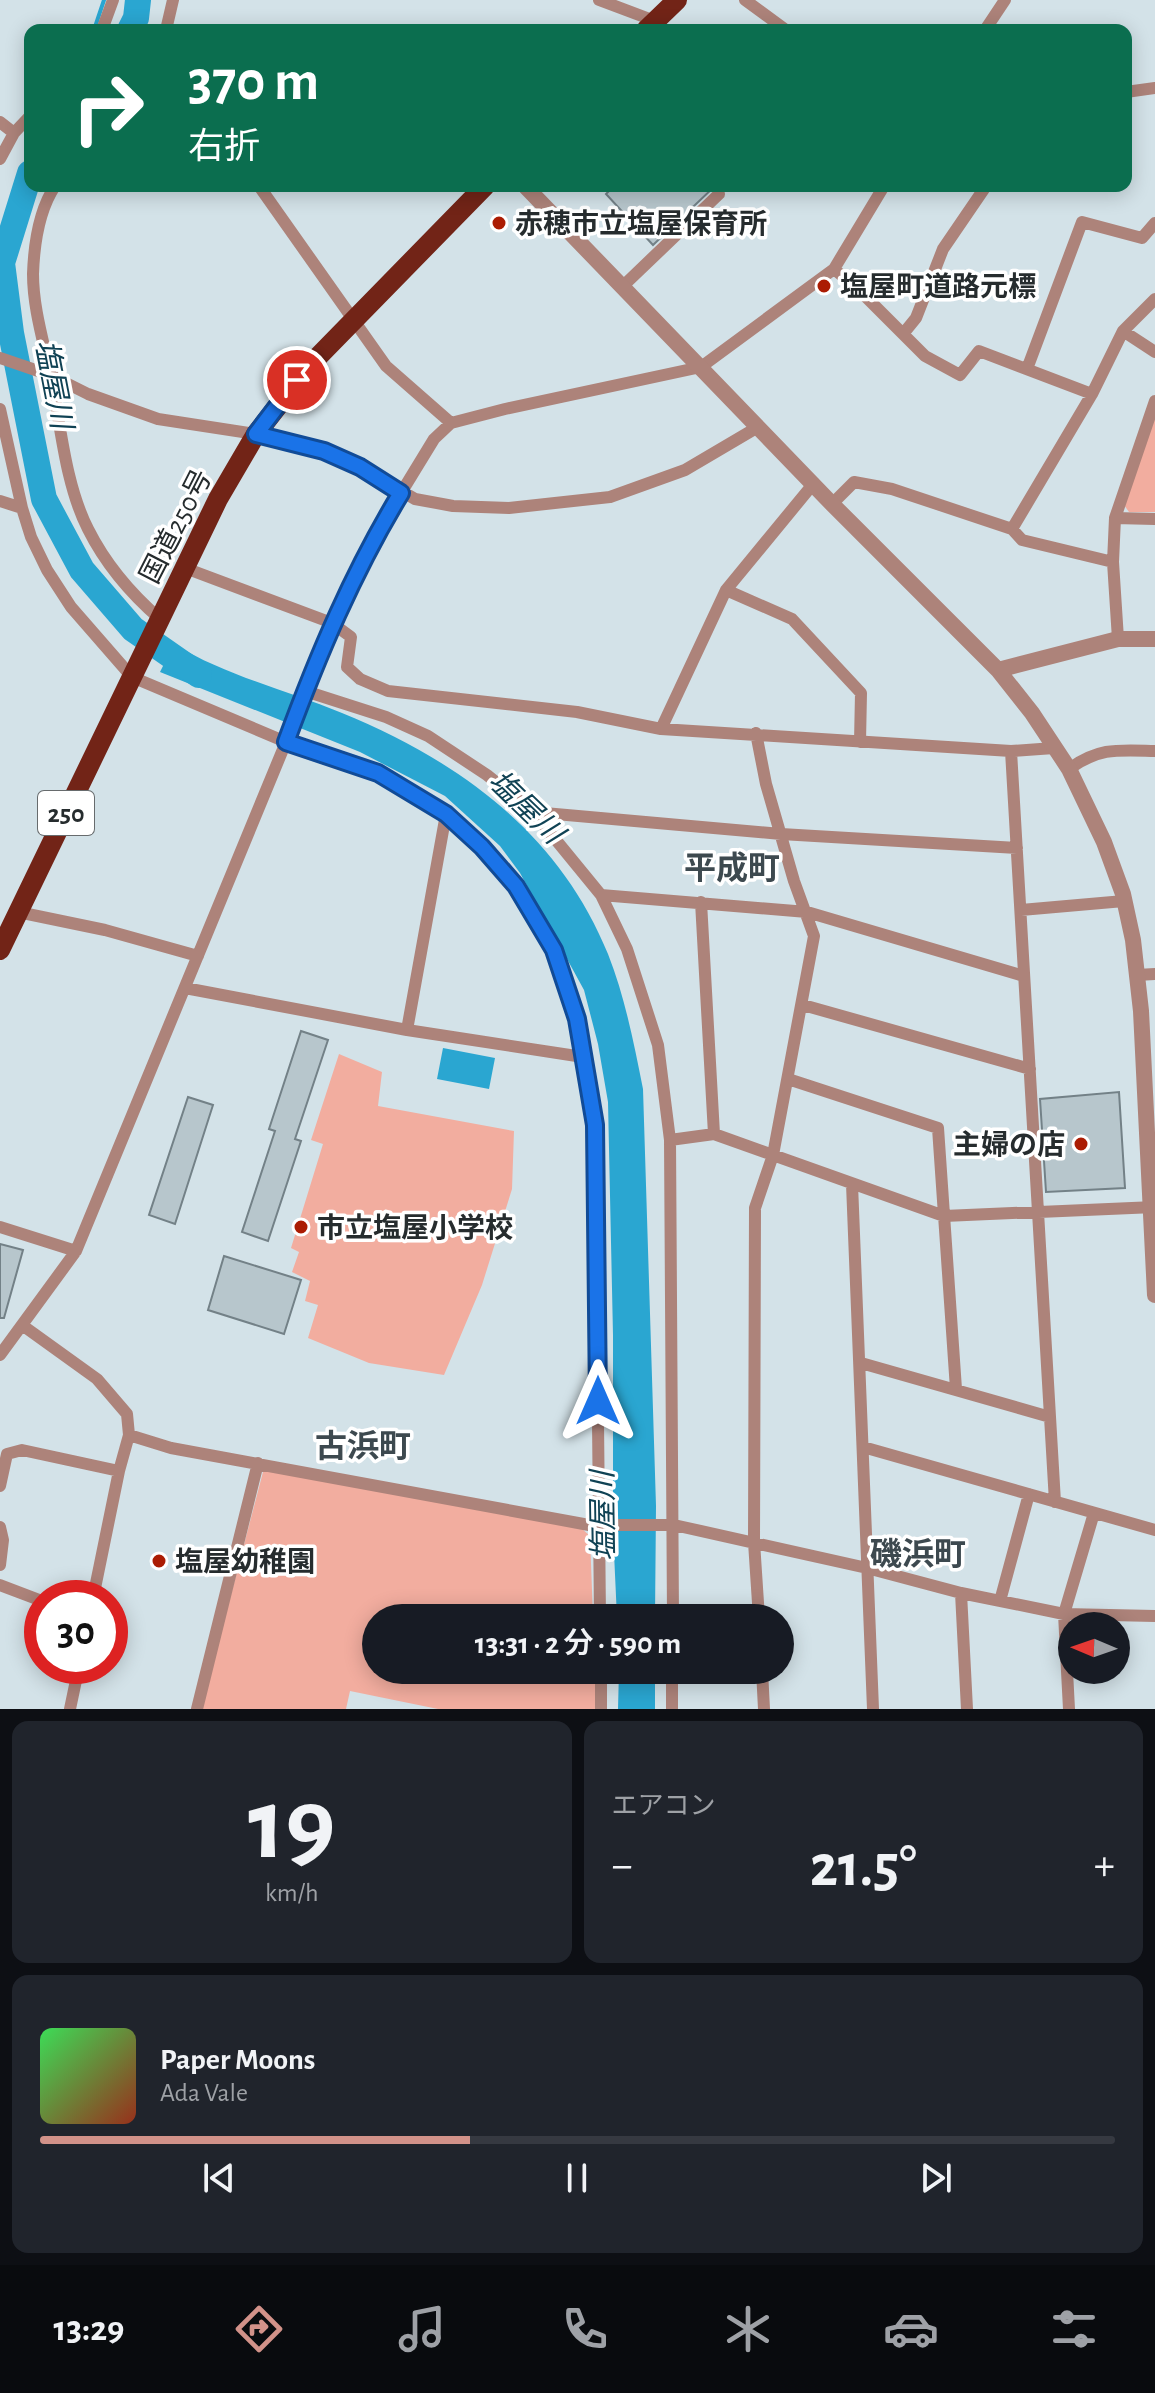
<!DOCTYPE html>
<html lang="ja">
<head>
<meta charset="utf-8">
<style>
  :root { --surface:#171b24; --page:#20242c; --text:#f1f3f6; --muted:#9ea1a6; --line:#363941; --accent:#d29289 }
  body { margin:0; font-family:"Alegreya Sans","Noto Sans JP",sans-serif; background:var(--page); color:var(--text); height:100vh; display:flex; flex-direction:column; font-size:30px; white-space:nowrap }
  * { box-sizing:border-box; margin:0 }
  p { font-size:26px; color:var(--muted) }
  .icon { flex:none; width:44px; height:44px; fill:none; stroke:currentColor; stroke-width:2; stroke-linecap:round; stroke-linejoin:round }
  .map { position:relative; height:1709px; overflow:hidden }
  .panel { display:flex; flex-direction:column; gap:12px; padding:12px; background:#0d0f14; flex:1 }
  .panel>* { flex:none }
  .hud { position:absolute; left:24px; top:24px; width:1108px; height:168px; border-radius:16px; box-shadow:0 4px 20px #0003; background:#0b6e4f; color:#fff; overflow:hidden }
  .needle { width:52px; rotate:272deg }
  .buttons { position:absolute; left:1058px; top:1612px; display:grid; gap:16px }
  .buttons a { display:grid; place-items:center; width:72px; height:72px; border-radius:50%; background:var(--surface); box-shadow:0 4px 20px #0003; font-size:40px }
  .speed { position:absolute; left:24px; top:1580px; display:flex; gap:16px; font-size:40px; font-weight:700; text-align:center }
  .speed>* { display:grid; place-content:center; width:104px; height:104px; border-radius:50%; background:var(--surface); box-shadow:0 4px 20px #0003; line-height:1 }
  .speed .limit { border:12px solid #d22; background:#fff; color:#111 }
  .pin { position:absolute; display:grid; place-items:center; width:68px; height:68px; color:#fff; margin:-34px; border:4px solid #fff; border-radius:50%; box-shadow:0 2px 8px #0007 }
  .me { position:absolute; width:88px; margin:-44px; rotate:0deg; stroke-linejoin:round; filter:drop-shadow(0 0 6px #0008) }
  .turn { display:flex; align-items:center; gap:28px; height:168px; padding:0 32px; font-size:36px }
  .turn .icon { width:104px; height:104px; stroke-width:2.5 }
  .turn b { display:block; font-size:56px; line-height:68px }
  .big { font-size:60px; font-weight:600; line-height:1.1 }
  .panel .widget { flex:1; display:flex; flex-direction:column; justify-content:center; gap:12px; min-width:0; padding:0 28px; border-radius:16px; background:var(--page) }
  .panel .dial { align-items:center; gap:0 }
  .dial b { font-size:104px; line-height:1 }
  .song { display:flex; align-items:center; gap:24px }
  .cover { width:96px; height:96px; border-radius:12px; background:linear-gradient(135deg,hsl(130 70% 55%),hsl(10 70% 35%)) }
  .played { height:8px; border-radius:4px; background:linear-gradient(90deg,var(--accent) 40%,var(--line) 40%) }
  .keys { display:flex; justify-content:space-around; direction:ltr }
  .heat { display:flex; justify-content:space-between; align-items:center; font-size:44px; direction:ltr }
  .panel .tiles { flex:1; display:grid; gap:12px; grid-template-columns:1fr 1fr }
  .widget:last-child { grid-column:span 2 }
  .trip { position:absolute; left:362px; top:1604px; width:432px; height:80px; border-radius:40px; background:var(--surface); box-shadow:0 4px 20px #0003; font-weight:600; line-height:80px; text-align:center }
  .menu { display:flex; height:128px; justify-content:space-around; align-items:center; background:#090b0e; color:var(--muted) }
  .menu .icon { width:56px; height:56px }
  .menu .active { color:var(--accent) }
  .menu b { font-size:36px; color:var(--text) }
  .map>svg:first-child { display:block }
  .park { fill:#f2ad9f }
  .water { fill:#2aa6d1 }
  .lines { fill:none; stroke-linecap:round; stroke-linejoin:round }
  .stream { stroke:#2aa6d1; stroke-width:4 }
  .river { stroke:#2aa6d1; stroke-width:26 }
  .building { fill:#b7c6cc; stroke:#738187; stroke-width:2 }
  .minor { stroke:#ad837a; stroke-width:12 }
  .tertiary { stroke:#ad837a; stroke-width:16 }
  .trunk { stroke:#722417; stroke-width:20 }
  .route-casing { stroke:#114b97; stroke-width:20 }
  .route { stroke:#1a73e8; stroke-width:14 }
  .poi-dot { fill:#ab1c03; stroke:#fff; stroke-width:3 }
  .labels { text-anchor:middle; stroke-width:7; stroke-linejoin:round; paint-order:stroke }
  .shield { fill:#fff; stroke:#676b6d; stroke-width:2 }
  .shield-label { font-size:26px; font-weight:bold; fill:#262c2e }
  .poi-label { font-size:28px; font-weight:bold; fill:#262c2e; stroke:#fff; text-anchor:start }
  .street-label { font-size:28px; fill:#262c2e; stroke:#fff }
  .water-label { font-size:30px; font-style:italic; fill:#104254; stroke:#fff }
  .quarter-label { font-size:32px; font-weight:bold; fill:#3d494f; stroke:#fff }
</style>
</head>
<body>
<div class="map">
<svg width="1155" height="1709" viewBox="0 0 1155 1709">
  <rect width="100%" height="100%" fill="#d3e2e8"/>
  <path class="park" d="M1155,417V512H1129L1124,505Z
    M339,1054L382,1072L378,1106L514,1131L512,1189L482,1285L444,1375L369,1363L308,1338L318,1305L305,1301L310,1281L292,1272L299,1252L291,1248L323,1144L311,1140Z
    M272,1469L581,1528L590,1536L593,1618H376V1670H595L597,1709H438L350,1691L346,1709H201L263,1472Z"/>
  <path class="water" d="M174,644C226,676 287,690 342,713C459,761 559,833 608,954C625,997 634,1044 643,1089L656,1506L655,1618H617L613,1531V1335L608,1102L598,1044L584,990L520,873L500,846L445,796L360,752L160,672Z
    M443,1048L495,1058L489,1089L437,1079Z
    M619,1670H655V1709H618Z"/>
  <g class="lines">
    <path class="stream" d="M94,30L104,0"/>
    <path class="river" d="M130,30L136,18L138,0
      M30,173L2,263L11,333L44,499L82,570L133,629L199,675"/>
  </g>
  <path class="building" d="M614,186H715L653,245L606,194Z
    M301,1031L328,1040L295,1139L301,1141L268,1241L242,1232L275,1131L269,1129Z
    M1119,1092L1125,1188L1046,1192L1040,1099Z
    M188,1097L213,1105L175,1224L149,1215Z
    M0,1244L23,1250L4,1318H0Z
    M224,1256L301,1280L284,1334L208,1310Z"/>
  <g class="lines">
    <path class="minor" d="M599,0L655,21
      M745,0L786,30
      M102,30L113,0
      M166,30L173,0
      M985,30L1005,0
      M1126,92L1155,88
      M0,122L14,133
      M0,159L14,133L30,116
      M55,186C39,210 34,245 33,274C33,310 45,346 52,382C61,429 66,486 88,529C106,565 130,593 160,619
      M259,186L386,366L451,423
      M834,269L859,290L925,356L960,375L979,351L1092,394
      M622,287L719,194
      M1123,331L1155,352
      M903,334L916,318L943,249L986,186
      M0,358L50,375L88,394L158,419L256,434L324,451L360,467L415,499L453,506L509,508L610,497L685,470L758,427
      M1027,369L1082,222L1142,238L1155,223
      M0,409L22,508L31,537L47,570L71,607L132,677L286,742L378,773L446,814L482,847L516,886L554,950L577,1019L595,1125L600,1618
      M0,501L22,508
      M832,504L854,482L892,489L1012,529L1022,540L1113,562
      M1115,518L1155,519
      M1012,529L1092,394L1123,331L1155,299
      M185,568L332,623L351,637L347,667L360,679L388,691L577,712L661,729L1011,751L1054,748
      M726,590L792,619L861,693L860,742
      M1118,639L1113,562L1115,518L1155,401
      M305,691L386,717L428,736L487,775L533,812L601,895L627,949L658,1045L670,1140L673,1618
      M661,729L726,590L814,483
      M756,733L766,784L794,881L814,936L773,1155L755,1208L754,1542L759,1618
      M1011,751L1055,1502
      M1069,769C1099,747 1119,750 1155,751
      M533,812L781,834L1017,848
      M601,895L807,912L1024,976
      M701,902L714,1134
      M1021,910L1124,901
      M18,912L105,930L198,956
      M1137,975L1155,974
      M185,988L407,1030L583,1057
      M803,1005L1030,1069
      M407,1030L446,814
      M788,1079L938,1128L956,1389
      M670,1140L714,1134L944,1216L1155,1207
      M852,1184L873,1709
      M0,1227L76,1251
      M22,1325L97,1379L127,1414L129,1435L119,1471L93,1598
      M0,1355L76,1251L286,742L332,623L365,552L434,439L451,423L505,409L701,367L834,269L884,186
      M861,1363L1050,1417
      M129,1435L171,1448L589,1525H674L867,1568L961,1593L1064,1614L1155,1616
      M863,1447L1155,1530
      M0,1486L7,1454L22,1450L119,1471
      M0,1527L3,1540L0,1565
      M0,1585L42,1601
      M961,1593L967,1709
      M1000,1601L1029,1494
      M601,1670V1709
      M762,1670L764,1709
      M70,1709L79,1666
      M197,1709L258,1463
      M672,1709V1670
      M1069,1709L1064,1614L1094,1513"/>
    <path class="tertiary" d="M525,186L832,504L998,670L1032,713L1069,769L1104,842L1123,894L1133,940L1141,1011L1155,1295
      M998,670L1118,639H1155"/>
    <path class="trunk" d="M646,30L677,0
      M0,950L218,499L256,434L309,366L485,186"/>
  </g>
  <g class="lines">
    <defs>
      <path id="route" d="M297,380L256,434L324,451L360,467L401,493C353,572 318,655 286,742L378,773L446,814L482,847L516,886L554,950L577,1019L595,1125L598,1401"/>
    </defs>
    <use href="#route" class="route-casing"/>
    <use href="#route" class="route"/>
  </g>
  <g class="poi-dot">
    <circle cx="499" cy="223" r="8"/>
    <circle cx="824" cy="286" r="8"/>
    <circle cx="1081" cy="1144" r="8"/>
    <circle cx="301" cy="1227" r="8"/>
    <circle cx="159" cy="1561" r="8"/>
  </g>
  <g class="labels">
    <rect class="shield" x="38" y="791" width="56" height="44" rx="6"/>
    <g class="shield-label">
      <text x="66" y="822">250</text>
    </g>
    <g class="poi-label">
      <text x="515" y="233">赤穂市立塩屋保育所</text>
      <text x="840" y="296">塩屋町道路元標</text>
      <text x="1065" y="1154" text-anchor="end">主婦の店</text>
      <text x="317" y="1237">市立塩屋小学校</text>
      <text x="175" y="1571">塩屋幼稚園</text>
    </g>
    <g class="street-label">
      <text transform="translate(175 526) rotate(-63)" y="10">国道250号</text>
    </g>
    <g class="water-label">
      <text transform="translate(54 384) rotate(79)" y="10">塩屋川</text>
      <text transform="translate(526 807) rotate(44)" y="10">塩屋川</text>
      <text transform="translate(603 1516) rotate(-91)" y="10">塩屋川</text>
    </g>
    <g class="quarter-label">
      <text x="732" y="879">平成町</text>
      <text x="363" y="1457">古浜町</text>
      <text x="918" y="1565">磯浜町</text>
    </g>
  </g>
</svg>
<div class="buttons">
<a><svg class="needle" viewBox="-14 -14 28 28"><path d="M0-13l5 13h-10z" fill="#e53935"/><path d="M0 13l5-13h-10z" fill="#9ea1a6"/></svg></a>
</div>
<div class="speed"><div class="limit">30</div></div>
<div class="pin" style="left:297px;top:380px;background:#d93025"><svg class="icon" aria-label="arrive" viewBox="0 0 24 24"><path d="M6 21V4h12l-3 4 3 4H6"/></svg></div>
<svg class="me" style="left:598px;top:1401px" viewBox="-20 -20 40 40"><path d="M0-17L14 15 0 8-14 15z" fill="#1a73e8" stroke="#fff" stroke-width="4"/></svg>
<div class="trip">13:31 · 2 分 · 590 m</div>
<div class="hud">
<div class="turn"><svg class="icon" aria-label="right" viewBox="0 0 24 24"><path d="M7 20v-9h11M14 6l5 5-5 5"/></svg><div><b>370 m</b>右折</div></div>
</div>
</div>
<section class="panel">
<div class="tiles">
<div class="widget dial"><b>19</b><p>km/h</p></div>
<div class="widget"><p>エアコン</p>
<div class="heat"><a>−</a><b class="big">21.5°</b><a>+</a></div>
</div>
<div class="widget">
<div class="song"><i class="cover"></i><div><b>Paper Moons</b><p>Ada Vale</p></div></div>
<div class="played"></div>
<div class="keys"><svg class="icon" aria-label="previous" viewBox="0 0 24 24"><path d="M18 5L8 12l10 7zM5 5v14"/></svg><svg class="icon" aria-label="pause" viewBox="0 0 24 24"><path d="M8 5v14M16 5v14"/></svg><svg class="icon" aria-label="next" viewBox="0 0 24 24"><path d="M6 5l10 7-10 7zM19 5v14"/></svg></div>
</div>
</div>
</section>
<nav class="menu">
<b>13:29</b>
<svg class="icon active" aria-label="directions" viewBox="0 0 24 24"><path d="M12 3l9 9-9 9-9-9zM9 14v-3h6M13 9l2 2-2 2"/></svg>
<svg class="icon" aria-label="music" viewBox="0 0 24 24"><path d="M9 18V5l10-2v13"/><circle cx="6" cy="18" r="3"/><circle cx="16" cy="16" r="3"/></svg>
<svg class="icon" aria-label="phone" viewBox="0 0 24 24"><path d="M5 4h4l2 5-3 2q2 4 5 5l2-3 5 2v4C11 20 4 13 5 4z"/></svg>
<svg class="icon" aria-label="climate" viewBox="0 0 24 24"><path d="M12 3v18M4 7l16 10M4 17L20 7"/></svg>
<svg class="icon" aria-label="car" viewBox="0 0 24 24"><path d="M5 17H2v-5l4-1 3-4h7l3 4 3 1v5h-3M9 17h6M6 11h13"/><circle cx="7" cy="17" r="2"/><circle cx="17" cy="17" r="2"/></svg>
<svg class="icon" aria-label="filters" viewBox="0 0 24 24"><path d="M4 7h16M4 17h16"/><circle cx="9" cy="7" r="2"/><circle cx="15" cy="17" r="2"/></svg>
</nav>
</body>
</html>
